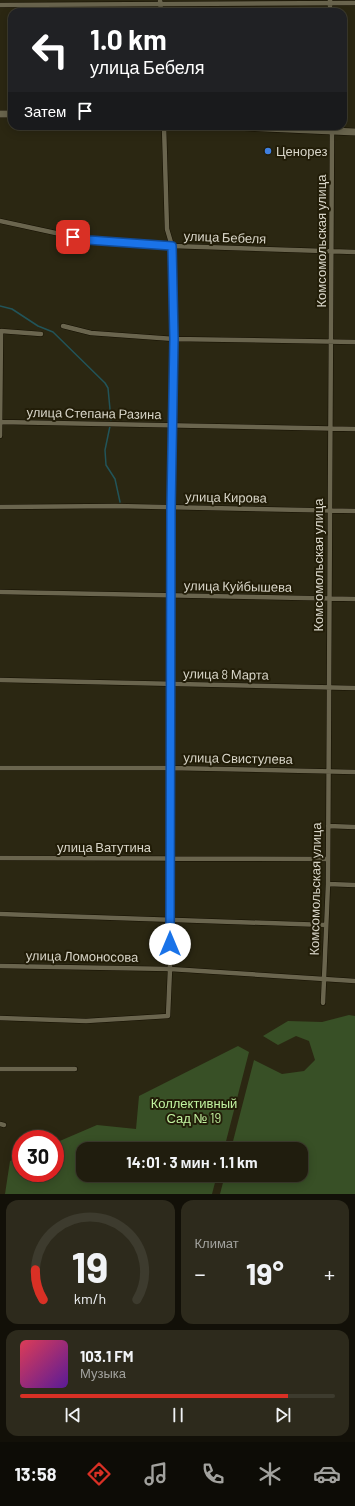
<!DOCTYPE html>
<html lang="ru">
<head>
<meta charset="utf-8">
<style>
  :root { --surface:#201d0e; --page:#2d2a1c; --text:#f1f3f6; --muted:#a2a29e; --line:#3d3b2e; --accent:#d93025 }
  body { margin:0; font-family:Barlow,sans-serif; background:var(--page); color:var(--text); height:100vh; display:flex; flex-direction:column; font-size:15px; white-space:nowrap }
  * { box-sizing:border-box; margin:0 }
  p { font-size:13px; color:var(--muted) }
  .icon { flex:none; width:22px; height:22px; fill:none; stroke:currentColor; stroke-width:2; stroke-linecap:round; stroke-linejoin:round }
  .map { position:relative; height:1194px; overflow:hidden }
  .sheet { display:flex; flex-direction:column; gap:6px; padding:6px; background:#121008; flex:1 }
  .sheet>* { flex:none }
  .hud { position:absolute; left:8px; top:8px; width:339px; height:122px; border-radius:12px; box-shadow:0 2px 10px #0003,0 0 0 1px var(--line); background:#202124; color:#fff; overflow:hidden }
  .speed { position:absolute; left:12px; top:1130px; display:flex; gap:8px; font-size:20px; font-weight:700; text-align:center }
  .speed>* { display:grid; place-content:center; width:52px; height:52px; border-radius:50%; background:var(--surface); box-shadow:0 2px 10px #0003,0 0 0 1px var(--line); line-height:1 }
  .speed .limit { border:6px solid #d22; background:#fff; color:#111 }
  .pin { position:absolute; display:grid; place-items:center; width:34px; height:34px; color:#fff; margin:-17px; border-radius:8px; box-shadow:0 2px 6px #0006 }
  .me { position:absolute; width:44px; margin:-22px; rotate:0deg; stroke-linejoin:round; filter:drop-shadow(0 0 3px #0008) }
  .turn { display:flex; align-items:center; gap:14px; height:84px; padding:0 16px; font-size:18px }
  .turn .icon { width:52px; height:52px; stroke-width:2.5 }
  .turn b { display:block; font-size:28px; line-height:34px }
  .then { display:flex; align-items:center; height:38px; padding:0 16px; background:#0003; gap:8px; font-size:15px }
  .big { font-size:30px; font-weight:700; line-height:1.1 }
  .sheet .card { flex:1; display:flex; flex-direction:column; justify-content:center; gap:6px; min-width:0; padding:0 14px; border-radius:12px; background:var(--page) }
  .sheet .dial { align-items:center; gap:0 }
  .dial svg { height:104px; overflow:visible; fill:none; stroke:var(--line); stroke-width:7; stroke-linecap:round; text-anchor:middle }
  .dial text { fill:var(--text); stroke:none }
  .song { display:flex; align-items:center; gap:12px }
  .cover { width:48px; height:48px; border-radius:6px; background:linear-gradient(135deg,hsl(350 70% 55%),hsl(270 70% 35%)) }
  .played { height:4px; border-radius:2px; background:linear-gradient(90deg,var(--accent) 85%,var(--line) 85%) }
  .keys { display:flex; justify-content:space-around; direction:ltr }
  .heat { display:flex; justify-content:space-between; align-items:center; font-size:22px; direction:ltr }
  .sheet .tiles { flex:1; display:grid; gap:6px; grid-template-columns:1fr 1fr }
  .card:last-child { grid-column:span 2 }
  .trip { position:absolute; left:76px; top:1142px; width:232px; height:40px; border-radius:12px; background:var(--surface); box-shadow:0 2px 10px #0003,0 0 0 1px var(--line); font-weight:700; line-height:40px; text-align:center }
  .tab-bar { display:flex; height:64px; justify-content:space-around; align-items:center; background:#0d0c06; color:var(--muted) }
  .tab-bar .icon { width:28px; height:28px }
  .tab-bar .current { color:var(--accent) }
  .tab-bar b { font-size:18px; color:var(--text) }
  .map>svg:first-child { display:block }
  .green { fill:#385026 }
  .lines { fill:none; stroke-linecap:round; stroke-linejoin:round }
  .stream { stroke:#225459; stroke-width:1.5 }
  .street-casing { stroke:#140f00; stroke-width:5.5 }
  .secondary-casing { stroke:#140f00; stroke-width:8 }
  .street { stroke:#6a654e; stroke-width:4.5 }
  .secondary { stroke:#6a654e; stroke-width:7 }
  .route-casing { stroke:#114b97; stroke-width:10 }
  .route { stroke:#1a73e8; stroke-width:7 }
  .shop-dot { fill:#3f7fe0; stroke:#221d08; stroke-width:1.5 }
  .labels { text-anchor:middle; stroke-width:4; stroke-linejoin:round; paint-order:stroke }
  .poi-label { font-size:13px; fill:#d8d5c8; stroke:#221d08; text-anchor:start }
  .street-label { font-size:13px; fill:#d8d5c8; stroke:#221d08 }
  .park-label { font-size:13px; fill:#c2f3a0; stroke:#221d08 }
</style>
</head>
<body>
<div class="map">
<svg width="355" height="1194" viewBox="0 0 355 1194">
  <rect width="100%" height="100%" fill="#2b2712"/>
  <path class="green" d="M349,1015L355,1016V1194H220L225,1175H301V1149H231L254,1060L282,1074L304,1071L315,1060L309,1041L296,1036L278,1045L263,1036L288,1021L322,1022Z
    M238,1046L249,1052L224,1149H83V1175H217L212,1194H5L10,1161L21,1157V1173H55V1143L97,1125L136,1129L139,1096Z"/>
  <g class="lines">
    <path class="stream" d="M0,306L12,309L38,326L53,332L105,383L108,388L111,420
      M110,426L105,450L106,465L115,479L120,502"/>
    <defs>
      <path id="street" d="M160,0L161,12
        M330,0V12
        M0,5L355,3
        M0,221L88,240L172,246L355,252
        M63,326L91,333L174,339L355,342
        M1,422L355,429
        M0,436L1,331L41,334
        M0,507L116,506L355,511
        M0,592L355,599
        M0,680L355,688
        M0,768H170L355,772
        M328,826L355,827
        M0,858L327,859
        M328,884L355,885
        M0,914L326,925
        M0,966L170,969L355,981
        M323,1003L328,884L332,126
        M0,1018L86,1021L168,1016L170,969L171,508L174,339L172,246L167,229L164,126
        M0,1069H75
        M0,1124L4,1125"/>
      <path id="secondary" d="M0,114H12
        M220,126L355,132"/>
    </defs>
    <use href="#street" class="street-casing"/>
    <use href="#secondary" class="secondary-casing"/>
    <use href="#street" class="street"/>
    <use href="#secondary" class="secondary"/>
  </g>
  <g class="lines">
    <defs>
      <path id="route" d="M73,237L88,240L172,246L174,339L171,508L170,944"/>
    </defs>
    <use href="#route" class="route-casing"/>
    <use href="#route" class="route"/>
  </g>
  <circle class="shop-dot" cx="268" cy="151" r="4"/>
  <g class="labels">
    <g class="poi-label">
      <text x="276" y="156">Ценорез</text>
    </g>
    <g class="street-label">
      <text transform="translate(225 237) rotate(2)" y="5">улица Бебеля</text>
      <text transform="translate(321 241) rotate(-90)" y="5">Комсомольская улица</text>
      <text transform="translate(94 413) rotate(1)" y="5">улица Степана Разина</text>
      <text transform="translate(226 497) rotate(1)" y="5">улица Кирова</text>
      <text transform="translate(318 565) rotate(-90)" y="5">Комсомольская улица</text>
      <text transform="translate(238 586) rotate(1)" y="5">улица Куйбышева</text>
      <text transform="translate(226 674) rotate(1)" y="5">улица 8 Марта</text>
      <text transform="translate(238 758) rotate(1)" y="5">улица Свистулева</text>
      <text x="104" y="852">улица Ватутина</text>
      <text transform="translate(315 889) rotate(-89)" y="5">Комсомольская улица</text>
      <text transform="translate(82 956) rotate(1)" y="5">улица Ломоносова</text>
    </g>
    <g class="park-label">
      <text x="194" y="1108">Коллективный<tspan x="194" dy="15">Сад № 19</tspan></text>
    </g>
  </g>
</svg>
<div class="speed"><div class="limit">30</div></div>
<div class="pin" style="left:73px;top:237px;background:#d93025"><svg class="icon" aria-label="arrive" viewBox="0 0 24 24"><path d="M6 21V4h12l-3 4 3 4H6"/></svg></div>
<svg class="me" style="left:170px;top:944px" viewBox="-20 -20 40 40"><circle r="19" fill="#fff"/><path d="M0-13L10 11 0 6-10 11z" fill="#1a73e8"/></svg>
<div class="trip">14:01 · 3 мин · 1.1 km</div>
<div class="hud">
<div class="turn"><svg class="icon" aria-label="left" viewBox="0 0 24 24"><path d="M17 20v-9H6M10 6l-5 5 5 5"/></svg><div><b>1.0 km</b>улица Бебеля</div></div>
<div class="then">Затем<svg class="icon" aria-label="arrive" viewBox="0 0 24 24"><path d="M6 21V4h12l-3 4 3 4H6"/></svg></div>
</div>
</div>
<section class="sheet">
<div class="tiles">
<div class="card dial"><svg viewBox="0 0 100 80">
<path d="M14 69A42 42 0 1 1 86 69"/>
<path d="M14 69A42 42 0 0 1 8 46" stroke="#d93025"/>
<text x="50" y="56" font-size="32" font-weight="700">19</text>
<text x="50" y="72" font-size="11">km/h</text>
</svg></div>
<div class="card"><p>Климат</p>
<div class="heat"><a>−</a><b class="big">19°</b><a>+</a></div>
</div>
<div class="card">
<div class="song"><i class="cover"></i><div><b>103.1 FM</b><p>Музыка</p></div></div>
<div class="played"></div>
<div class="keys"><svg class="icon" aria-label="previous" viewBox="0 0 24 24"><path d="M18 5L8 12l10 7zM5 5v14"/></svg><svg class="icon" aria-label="pause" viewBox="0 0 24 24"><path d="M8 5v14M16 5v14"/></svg><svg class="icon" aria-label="next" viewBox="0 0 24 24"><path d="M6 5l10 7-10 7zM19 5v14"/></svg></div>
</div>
</div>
</section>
<nav class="tab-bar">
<b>13:58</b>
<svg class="icon current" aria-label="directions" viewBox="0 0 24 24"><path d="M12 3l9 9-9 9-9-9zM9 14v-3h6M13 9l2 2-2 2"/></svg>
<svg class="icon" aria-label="music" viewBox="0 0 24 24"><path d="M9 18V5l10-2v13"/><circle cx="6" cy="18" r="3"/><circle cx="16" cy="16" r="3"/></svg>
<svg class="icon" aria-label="phone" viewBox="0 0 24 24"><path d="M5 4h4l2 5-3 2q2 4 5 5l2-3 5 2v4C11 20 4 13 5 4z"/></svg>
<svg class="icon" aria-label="climate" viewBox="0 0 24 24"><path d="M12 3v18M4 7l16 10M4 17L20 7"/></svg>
<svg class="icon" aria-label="car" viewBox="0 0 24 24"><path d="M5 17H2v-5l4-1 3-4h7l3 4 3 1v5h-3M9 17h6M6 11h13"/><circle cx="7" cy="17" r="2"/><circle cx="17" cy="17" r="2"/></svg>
</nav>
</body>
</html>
